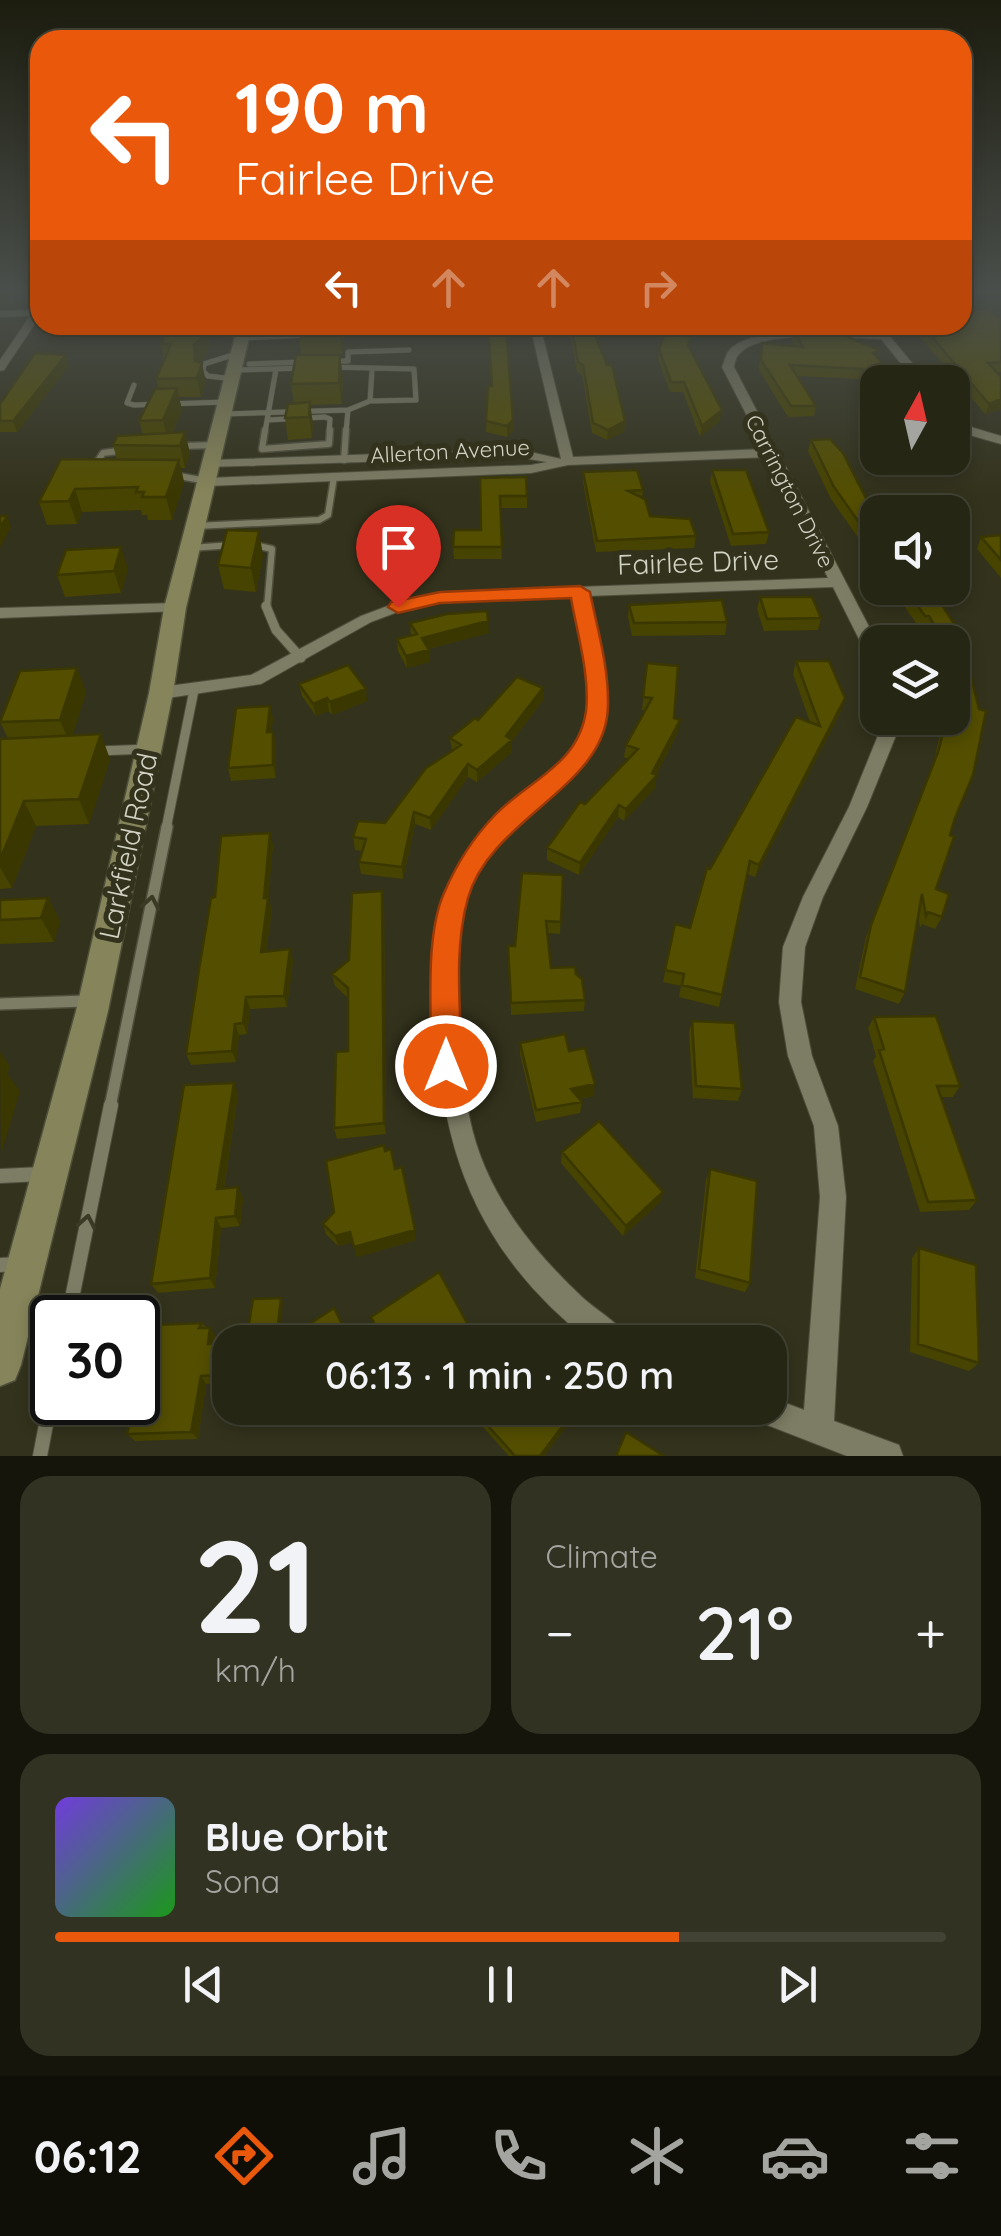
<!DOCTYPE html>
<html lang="en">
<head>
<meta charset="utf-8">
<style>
  :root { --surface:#262615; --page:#323222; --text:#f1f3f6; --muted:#a4a5a0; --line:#424334; --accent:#ea580c }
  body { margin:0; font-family:Quicksand,sans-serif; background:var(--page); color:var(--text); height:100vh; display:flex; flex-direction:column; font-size:38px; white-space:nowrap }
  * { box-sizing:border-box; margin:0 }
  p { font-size:32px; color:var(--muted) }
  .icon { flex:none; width:55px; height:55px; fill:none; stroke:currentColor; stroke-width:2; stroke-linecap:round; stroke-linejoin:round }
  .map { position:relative; height:1456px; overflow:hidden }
  .drawer { display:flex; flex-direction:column; gap:20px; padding:20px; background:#15150c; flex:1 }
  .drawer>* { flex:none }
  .top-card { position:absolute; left:30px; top:30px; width:942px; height:305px; border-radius:30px; box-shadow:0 5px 15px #0003,0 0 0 2px var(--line); background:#ea580c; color:#fff; overflow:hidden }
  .needle { width:65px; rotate:8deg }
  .controls { position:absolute; left:860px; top:365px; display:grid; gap:20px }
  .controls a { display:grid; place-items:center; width:110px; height:110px; border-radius:20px; background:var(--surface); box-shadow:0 5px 15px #0003,0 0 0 2px var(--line); font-size:50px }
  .speed { position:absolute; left:30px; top:1295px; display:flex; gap:20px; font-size:50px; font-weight:700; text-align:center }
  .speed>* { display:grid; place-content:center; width:130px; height:130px; border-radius:50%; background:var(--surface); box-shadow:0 5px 15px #0003,0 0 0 2px var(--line); line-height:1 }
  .speed .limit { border:5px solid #111; border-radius:15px; background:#fff; color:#111 }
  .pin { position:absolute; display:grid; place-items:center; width:85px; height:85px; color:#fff; margin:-102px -42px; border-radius:50% 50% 50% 0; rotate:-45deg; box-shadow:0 0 10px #0007 }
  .pin .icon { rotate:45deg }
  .me { position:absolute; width:110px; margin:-55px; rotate:0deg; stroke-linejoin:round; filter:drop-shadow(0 0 8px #0008) }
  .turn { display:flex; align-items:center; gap:35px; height:210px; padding:0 40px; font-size:45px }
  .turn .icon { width:130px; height:130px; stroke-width:2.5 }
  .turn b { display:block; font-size:70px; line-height:85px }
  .lanes { display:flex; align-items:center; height:95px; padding:0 40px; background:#0003; justify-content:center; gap:50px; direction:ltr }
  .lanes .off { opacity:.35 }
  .big { font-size:75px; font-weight:600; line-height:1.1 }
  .drawer .tile { flex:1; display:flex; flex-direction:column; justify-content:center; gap:15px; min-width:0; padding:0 35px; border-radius:30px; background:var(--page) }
  .drawer .dial { align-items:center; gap:0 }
  .dial b { font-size:130px; line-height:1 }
  .song { display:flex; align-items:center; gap:30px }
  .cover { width:120px; height:120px; border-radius:15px; background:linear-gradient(135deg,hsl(260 70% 55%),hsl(120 70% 35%)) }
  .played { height:10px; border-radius:5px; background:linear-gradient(90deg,var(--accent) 70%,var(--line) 70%) }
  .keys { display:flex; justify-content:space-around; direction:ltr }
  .heat { display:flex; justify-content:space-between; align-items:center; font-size:55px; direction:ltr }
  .drawer .tiles { flex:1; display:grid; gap:20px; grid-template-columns:1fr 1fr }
  .tile:last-child { grid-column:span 2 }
  .trip { position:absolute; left:212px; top:1325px; width:575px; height:100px; border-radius:30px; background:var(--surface); box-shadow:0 5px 15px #0003,0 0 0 2px var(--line); font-weight:600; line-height:100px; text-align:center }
  .tab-bar { display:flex; height:160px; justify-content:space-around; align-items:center; background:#0f0f08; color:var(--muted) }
  .tab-bar .icon { width:70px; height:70px }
  .tab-bar .selected { color:var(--accent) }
  .tab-bar b { font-size:45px; color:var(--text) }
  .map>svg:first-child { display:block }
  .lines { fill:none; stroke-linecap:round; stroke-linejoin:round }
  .service-far4-casing { stroke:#4e4e3b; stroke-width:6 }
  .service-far3-casing { stroke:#4e4e3b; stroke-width:9 }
  .service-far2-casing { stroke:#4e4e3b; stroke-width:11 }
  .service-far1-casing { stroke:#4e4e3b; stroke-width:14 }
  .service-casing { stroke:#4e4e3b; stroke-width:16 }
  .minor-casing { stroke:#4e4e3b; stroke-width:2 }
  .secondary-casing { stroke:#4e4e3b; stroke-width:3 }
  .service-far4 { stroke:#7d7c64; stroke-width:5 }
  .service-far3 { stroke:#7d7c64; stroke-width:6 }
  .service-far2 { stroke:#7d7c64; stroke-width:9 }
  .service-far1 { stroke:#7d7c64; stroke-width:11 }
  .service { stroke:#7d7c64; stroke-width:14 }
  .minor { fill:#7d7c64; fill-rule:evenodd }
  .secondary { fill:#86845a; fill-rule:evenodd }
  .wall { fill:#474300 }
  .shaded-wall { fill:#3a3700 }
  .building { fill:#534e00; stroke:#3a3700; stroke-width:2.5 }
  .oneway { stroke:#3a3923 }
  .route { fill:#ea580c; stroke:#983908; stroke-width:2.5 }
  .labels { text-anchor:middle; stroke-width:10; stroke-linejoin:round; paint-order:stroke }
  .far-street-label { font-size:22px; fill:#d2d2c5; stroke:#33321c }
  .street-label { font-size:28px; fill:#d2d2c5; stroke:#33321c }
</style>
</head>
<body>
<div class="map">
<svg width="1001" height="1456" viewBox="0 0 1001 1456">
  <rect width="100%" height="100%" fill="#33321c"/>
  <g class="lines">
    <defs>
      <path id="service-far4" d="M335,333L352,325
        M242,338L309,335
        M339,361H348V352L409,350
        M249,364L303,362
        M330,367L414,369L416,400L370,401
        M235,370L304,368
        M233,379L208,376L203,371L204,364L239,353
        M134,385L127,403L134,405L227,402
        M224,414L348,410L370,401L372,370
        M267,420L325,417L330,419L329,432
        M265,432L276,369
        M346,432L348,410"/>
      <path id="service-far3" d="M265,430L262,449L329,444L330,430
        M180,446L215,445
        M344,460L346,430
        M94,467L103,453L125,450
        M173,475L207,481
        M196,526L319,520L328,515L334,477
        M254,545L272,549L267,608
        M190,548L233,545"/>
      <path id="service-far2" d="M266,606L276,630L301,658
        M98,751L148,749
        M166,829L194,690"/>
      <path id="service-far1" d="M0,1004L86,1001
        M110,1107L167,827"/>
      <path id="service" d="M0,1176L42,1174
        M0,1265L19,1264
        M68,1318L111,1105
        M40,1456L52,1393"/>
      <path id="minor" d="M40,306V316L4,370L0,371V360L30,316L0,317V311L34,310Z
        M530,325H540L573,457L764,449L722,367C723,365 727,353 728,352C748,324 844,332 876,333L874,327H882L928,382H916L881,339C849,338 763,329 740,353C736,357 735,361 734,367L878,644V666L870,661L833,587L588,596C608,688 627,734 545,801C522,820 497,839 481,865C444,930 455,1049 470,1120C485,1191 530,1248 582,1297C596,1310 625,1327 631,1342H591C476,1252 437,1146 436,1004C436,953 440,902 466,857C481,830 506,812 530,793C612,728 591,688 573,596L440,602L403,610L371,622L261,684L161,699L153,693L161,687L251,675L361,616L393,604L440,592L828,578L768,457L568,465L531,473L208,486L201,482L208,478L531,465L547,462L517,457L207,467L206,464L212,460L517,449L561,459Z
        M952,415L974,428L1001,436V444L966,434L952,424Z
        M175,603L180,605L183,608L180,611L0,618V608Z
        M881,718H898L897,733L867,807L823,897L805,947L801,1002L812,1056L838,1126L846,1197L834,1421L899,1445L903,1456H847L749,1418L744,1408H770V1397L804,1410L820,1197L814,1126L788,1056L779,1002L783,947L803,897L849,807L879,733Z"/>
      <path id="secondary" d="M238,325H252L186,608L173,693L108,1011L21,1365L15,1380L0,1386V1289L76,1011L149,693L164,608Z"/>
    </defs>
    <use href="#service-far4" class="service-far4-casing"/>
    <use href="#service-far3" class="service-far3-casing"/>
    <use href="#service-far2" class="service-far2-casing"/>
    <use href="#service-far1" class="service-far1-casing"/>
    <use href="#service" class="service-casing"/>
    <use href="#minor" class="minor-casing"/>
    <use href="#secondary" class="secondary-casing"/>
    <use href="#service-far4" class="service-far4"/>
    <use href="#service-far3" class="service-far3"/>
    <use href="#service-far2" class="service-far2"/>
    <use href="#service-far1" class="service-far1"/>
    <use href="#service" class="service"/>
    <use href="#minor" class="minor"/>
    <use href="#secondary" class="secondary"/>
  </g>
  <path class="wall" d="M1001,318V372L997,373L1001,377V409L985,414L910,325H962Z
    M49,325H131L126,334L52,336Z
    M298,325H343L344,336L342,355L301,354Z
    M566,325H639V330H593L625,421L624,432L607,440L592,433L582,375L577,372L571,337H568Z
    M783,325H822L819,327L785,329Z
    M794,331L877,358L878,407L860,379L797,376L816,406L814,416L788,417L759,370L760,353L762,343L795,346L792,341Z
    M209,335L210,341L205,357L198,362L206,382L201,397H179L182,410L172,433L185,432L190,454L185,468H181L184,482L172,520H148L147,515H142L141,510L82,512L77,524L47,525L39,502L117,460L113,445L143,435L139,421L159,389L156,379L164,360L161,344Z
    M689,348L720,421L700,437L683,392H670L658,359L659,349Z
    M69,366L17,432H0V404Z
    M343,376L342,404L310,405L313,424L312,438L288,440L285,418L294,403L291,384Z
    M488,386L513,431L507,437L486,432Z
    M811,440L878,512V566L831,499L808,451Z
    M712,470L769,532L766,544L731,546L710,482Z
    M583,472L643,490L642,498L650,516L696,536L694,548L596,552L583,482Z
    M480,478L527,496V508H500L502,559H454L453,547L481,530Z
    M405,526L406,556L373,557L372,545Z
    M1001,535V578L977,549L981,537Z
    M263,555L256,592L224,589L218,565Z
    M128,569L121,593L65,597L57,575Z
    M892,588H931L960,633L955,818L936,889L942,917L935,929L922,924L920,928L918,916L905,992L899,1004L855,989L866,937L933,764L944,718H952V642H933L925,628L920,629Z
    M760,597L821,618L818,630L764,631L757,609Z
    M629,605L727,622L725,635L632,636L628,617Z
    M410,623L489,633L428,649L429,662L407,668L398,651L397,639L411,635Z
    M796,661L841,711L755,877L747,874L719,1007L679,997L681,986L663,982L675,924L690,928L710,869L810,722L793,674Z
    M647,663L674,718L678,732L656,775L655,788L624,821L618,817L579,875L547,860V848L585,804L628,759L624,757L626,745L645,710H642Z
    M299,684L367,701L332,715L329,711L316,716L302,696Z
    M86,692L72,736L110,759L89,824L36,826L12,888L0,889V739L8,738L0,722Z
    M543,700L512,741V752L477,782L468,777L431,830L415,824L403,879L361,874L359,862L363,851L355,850L353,837L385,823L452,751L450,738L478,720Z
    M270,706L273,719L271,732H273L276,744V778L231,781L228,768Z
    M273,845L268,898L272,910L266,951L293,960L287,1007L250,1009L247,1034L239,1035L236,1062L191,1065L186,1054L215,897Z
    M563,875L560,934L547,933L551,968L576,974L585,1000L584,1011L511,1015L508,946H515Z
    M48,898L60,921L54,942L0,944V900Z
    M384,903L386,1134L337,1139L334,1128L348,1051V998L335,986L332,974L349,960Z
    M874,1017L960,1086L953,1097H941L977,1200L969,1210L920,1212L873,1061L876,1056L868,1028Z
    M692,1021L742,1089L738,1101L693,1098L689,1032Z
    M520,1043L569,1051L594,1096L579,1099L582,1102L580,1113L536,1122L520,1054Z
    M234,1083L238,1094L224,1189L243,1198L240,1226L221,1228L215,1288L158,1293L151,1284Z
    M386,1151L395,1169L416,1240L357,1257L353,1242L338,1246L326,1234L323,1224Z
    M562,1152L663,1192L660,1202L623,1236L561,1163Z
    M710,1169L750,1283L745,1292L695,1278L706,1180Z
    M919,1248L979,1363L969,1371L910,1352L912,1258Z
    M202,1323L216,1337L215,1344L225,1343L230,1352L226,1383L206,1384L198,1439L135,1441L127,1434Z
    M466,1408H556L566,1427L544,1456H509Z"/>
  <path class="shaded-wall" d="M2,291H5L7,299L0,307V294Z
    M203,325H213L209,335L210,341L205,357L198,362L202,363L206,382L201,397L197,378L194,344Z
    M341,325H343L344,336L342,355L340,335Z
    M66,355L69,366L17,432L13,421Z
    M340,355L343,376L342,404L339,383Z
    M177,388L182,410L168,441L163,420Z
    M1001,399V409L985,414L989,404Z
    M310,402L313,424L312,438L309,417Z
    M722,410L720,421L700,437L702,426Z
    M513,420V431L507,437V426Z
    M625,421L624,432L607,440L608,430Z
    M185,432L190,454L185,468L180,446Z
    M179,460L184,482L172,520L166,497Z
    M75,489L82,512L77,524L69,501Z
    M7,516L11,527L0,548V528Z
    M259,531L263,555L256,592L251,568Z
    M121,547L128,569L121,593L114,571Z
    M488,621L489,633L423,650L422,638Z
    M429,650V662L407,668L406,656Z
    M77,668L86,692L70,744L60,720Z
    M543,688V700L512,741V752L477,782V770L506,736Z
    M366,689L367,701L332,715L330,702Z
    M327,698L329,711L316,716L313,704Z
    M845,698L841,711L755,877L759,865Z
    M270,706L273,719L270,745L267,732Z
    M680,720L678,732L653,780L657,775L655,788L624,821L626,809L652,773Z
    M273,732L276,744V778L273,765Z
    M101,734L110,759L89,824L79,799Z
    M468,764V777L431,830L430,818Z
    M24,801L36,826L12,888L0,867V860Z
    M619,805L618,817L579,875L580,863Z
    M414,812L415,824L403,879L402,867Z
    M270,833L273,845L267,909L268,898L272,910L264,963L261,952Z
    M382,891L384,903L386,1134L384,1123Z
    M48,898L60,921L54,942L41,918Z
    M290,949L293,960L287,1007L284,996Z
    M246,997L250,1009L247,1034L243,1023Z
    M235,1024L239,1035L236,1062L232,1051Z
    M0,1052L10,1066L7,1074L20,1091L1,1154Z
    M234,1083L238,1094L222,1200L217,1189Z
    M595,1084L594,1096L570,1100L571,1089Z
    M238,1187L243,1198L240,1226L235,1216Z
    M663,1192L660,1202L623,1236L626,1226Z
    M216,1218L221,1228L215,1288L210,1278Z
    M415,1230L416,1240L357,1257L354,1247Z
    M350,1232L353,1242L338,1246L335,1236Z
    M281,1298L283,1302L278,1342H276Z
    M210,1328L216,1337L214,1352L208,1344Z
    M473,1334V1342H460Z
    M225,1343L230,1352L226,1383L220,1375Z
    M201,1376L206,1384L198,1439L191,1432Z
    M567,1420L566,1427L544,1456H540Z"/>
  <path class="building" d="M983,308L1001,318V362L988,363L1001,377V399L989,404L922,325H962V315Z
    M170,325H206L201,339L194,344L195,361L202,363L197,378L156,379L171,344H161Z
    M299,325H341L340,335L298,334Z
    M488,325H506L513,420L507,426L486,421L488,386H492Z
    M568,325H591L607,365H612L625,421L608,430L593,423L583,365L578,362L572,328H568Z
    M831,330L879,350L873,353L899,382H878V392L862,369L790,365L816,406H791L761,360L762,343L803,347L794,331Z
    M665,334L691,337L688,345L722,410L702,426L684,382H671L659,349Z
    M35,353L66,355L13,421H0V404Z
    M296,355H340L339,383L291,384Z
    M177,388L163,420L139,421L155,389Z
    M310,402L309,417L285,418L288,404Z
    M185,432L180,446L113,445L117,436Z
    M830,439L843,453L869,504L875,503L882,512H878V549L834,487L811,440Z
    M61,459L179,460L166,497H142L144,492H136L138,487L75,489L69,501L39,502Z
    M637,470L643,490L628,491L645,499L650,516L690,519L696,536L597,541L583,472Z
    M712,470H746L769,532L733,534Z
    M526,477L527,496H500L502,547H453L454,530H481L480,478Z
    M0,516H7L0,528Z
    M405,526L406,544L372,545L373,527Z
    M227,530L259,531L251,568L218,565Z
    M1001,535V560L981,537Z
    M121,547L114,571L57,575L66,550Z
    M905,588H931L960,633L979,709L986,711L973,775L955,818L950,835L954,837L936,889L949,894L942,917L928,912L926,916L922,894L905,992L860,977L871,925L938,752L947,718H952L954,689L952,642H944L929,616H925Z
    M760,597H812L821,618L767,619Z
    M722,600L727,622L634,623L629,605Z
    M487,611L488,621L422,638L429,650L406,656L397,639L417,634L410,623L447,614Z
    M796,661H829L845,698L759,865L750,861L722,995L682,985L684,974L665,970L675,924L690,928L707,868L710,869L796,717L820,726Z
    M647,663L678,666L674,718L680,720L652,773L657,775L626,809L619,805L580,863L547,848L580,802L585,804L638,749L626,745L652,698L643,697Z
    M348,665L366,689L330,702L327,698L313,704L299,684Z
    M77,668L60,720L0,722L20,671Z
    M517,677L543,688L506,736L512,740L477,770L468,764L430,818L414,812L402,867L359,862L366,839L353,837L358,821L385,823L426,768L461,745L450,738L475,718L478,720Z
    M270,706L267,732H273V765L228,768L236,708Z
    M101,734L79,799L24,801L0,860V739Z
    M270,833L264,898H268L261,952L290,949L284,996L246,997L243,1023L235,1024L232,1051L186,1054L200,963L211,898L215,897L221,836Z
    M522,873L563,875L561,922L546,921L551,968L575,967L576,974L582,979L585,1000L511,1003L508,946H515Z
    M382,891L384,1123L334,1128L336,1052L348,1051V988L332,974L349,960L352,893Z
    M48,898L41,918L0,920V900Z
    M936,1016L960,1086H937L977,1200L928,1202L879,1050L884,1049L874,1017Z
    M692,1021L735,1023L742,1089L696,1086Z
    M565,1034L569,1051L585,1048L595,1084L571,1089L582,1102L536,1110L520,1043Z
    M234,1083L217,1189L238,1187L235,1216L216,1218L210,1278L151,1284L184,1085Z
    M599,1121L663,1192L626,1226L562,1152Z
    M384,1145L385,1151L391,1149L395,1169L402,1167L415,1230L354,1247L350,1232L335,1236L323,1224L334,1212L326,1161Z
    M710,1169L757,1181L750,1283L699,1269Z
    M919,1248L976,1265L979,1363L918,1344Z
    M439,1272L473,1334L460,1342H409L406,1337L398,1342H383L371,1317Z
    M281,1298L276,1342H246L253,1299Z
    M334,1308L351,1342H300L296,1333Z
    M202,1323L199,1328H210L208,1344L225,1343L220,1375L201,1376L191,1432L127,1434L135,1402H138V1393L154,1325Z
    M472,1408H556L567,1420L540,1456H515Z
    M626,1432L664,1456H616Z"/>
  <defs><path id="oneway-chevron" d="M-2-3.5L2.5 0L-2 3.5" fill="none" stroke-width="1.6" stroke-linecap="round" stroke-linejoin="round" transform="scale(2.5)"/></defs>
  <g class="oneway">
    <use href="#oneway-chevron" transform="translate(151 903) rotate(-79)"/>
    <use href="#oneway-chevron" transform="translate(87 1222) rotate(-79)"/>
  </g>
  <linearGradient id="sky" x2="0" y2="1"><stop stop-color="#1c1c0f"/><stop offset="0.59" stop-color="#4a4f4b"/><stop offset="1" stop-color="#4a4f4b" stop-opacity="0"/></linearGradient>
  <rect width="1001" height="495" fill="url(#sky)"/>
  <path class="route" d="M580,586L590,592C597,628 609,667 608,705C608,787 491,817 468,898C453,951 461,1012 462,1066L457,1077L446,1081L435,1077L431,1066C432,1016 424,938 444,893C456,865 473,838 494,816C528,780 578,766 586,711C590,675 577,633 571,598L440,603L398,613L388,607L391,602L440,592Z"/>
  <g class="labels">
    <g class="far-street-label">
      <text transform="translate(450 451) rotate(-3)" y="8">Allerton Avenue</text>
      <text transform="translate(790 491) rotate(63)" y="8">Carrington Drive</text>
    </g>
    <g class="street-label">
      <text transform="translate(698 562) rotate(-2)" y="10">Fairlee Drive</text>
      <text transform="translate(128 846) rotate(-78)" y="10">Larkfield Road</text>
    </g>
  </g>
</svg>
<div class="controls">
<a><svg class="needle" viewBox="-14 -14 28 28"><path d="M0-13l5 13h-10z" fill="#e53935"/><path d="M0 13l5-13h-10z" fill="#a4a5a0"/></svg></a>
<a><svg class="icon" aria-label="sound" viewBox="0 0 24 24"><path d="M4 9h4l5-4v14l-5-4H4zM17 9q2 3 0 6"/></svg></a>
<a><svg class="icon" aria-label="layers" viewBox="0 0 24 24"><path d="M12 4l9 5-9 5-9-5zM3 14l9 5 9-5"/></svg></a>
</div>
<div class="speed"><div class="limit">30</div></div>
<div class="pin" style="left:398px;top:607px;background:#d93025"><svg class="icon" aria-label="arrive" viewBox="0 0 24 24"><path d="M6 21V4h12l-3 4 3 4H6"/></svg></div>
<svg class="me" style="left:446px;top:1066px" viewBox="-20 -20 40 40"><circle r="17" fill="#ea580c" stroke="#fff" stroke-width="3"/><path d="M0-11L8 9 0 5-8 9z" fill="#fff"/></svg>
<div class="trip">06:13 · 1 min · 250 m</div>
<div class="top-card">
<div class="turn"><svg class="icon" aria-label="left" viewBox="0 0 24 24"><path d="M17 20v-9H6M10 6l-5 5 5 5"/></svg><div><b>190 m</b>Fairlee Drive</div></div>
<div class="lanes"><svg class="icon" aria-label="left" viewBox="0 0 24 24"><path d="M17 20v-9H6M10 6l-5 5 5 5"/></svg><svg class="icon off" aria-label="ahead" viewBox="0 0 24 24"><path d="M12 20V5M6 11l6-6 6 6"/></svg><svg class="icon off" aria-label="ahead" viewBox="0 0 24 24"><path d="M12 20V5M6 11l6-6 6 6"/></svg><svg class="icon off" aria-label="right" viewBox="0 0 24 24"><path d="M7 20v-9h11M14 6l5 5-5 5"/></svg></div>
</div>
</div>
<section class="drawer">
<div class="tiles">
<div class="tile dial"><b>21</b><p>km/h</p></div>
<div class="tile"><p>Climate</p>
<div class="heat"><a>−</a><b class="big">21°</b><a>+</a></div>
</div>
<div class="tile">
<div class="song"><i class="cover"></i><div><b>Blue Orbit</b><p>Sona</p></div></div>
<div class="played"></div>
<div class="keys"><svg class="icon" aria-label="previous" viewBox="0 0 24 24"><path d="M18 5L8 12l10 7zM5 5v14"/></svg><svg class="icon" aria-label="pause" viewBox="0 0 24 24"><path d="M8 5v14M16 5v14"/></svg><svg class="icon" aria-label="next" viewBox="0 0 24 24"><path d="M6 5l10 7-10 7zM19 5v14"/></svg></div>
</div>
</div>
</section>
<nav class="tab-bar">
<b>06:12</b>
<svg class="icon selected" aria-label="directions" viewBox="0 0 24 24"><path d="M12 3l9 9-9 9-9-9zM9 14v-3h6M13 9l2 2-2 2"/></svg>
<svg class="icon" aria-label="music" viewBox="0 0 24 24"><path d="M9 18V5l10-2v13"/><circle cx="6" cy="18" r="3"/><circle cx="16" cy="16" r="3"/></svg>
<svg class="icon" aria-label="phone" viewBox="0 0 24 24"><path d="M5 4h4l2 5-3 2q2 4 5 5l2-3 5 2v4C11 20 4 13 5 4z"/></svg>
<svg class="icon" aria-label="climate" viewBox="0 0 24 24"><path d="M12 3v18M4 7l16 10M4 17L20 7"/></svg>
<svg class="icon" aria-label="car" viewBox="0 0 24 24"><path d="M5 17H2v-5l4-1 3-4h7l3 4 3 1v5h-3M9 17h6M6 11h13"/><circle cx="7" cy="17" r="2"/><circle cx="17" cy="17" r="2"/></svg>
<svg class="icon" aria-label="filters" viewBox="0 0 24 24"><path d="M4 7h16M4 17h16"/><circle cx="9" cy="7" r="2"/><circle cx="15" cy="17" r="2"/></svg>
</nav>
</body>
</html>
